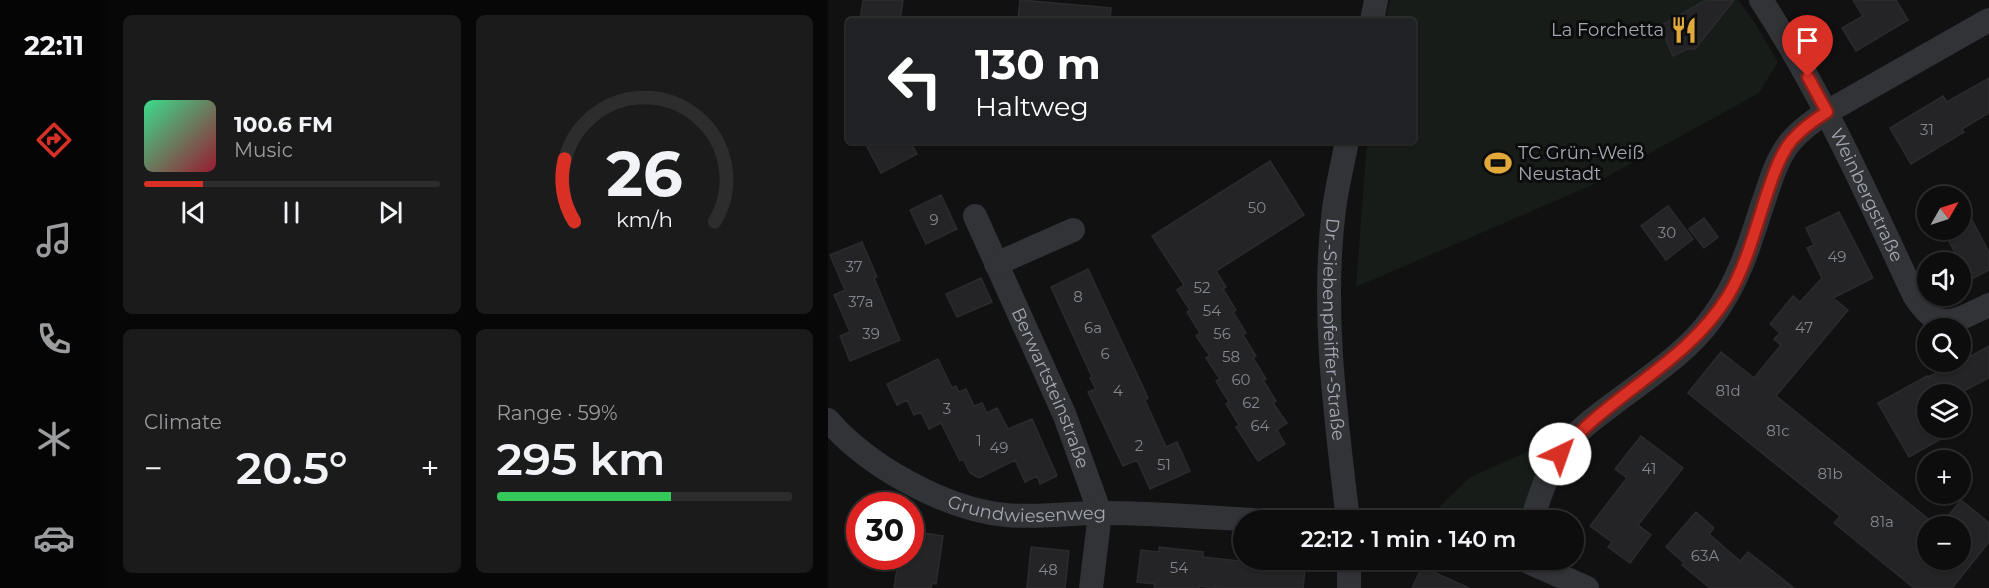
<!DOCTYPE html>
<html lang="en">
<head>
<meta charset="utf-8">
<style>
  :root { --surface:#0d0d0e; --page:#1b1b1c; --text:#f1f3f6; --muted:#9a9c9e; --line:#2d2d2e; --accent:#d93025 }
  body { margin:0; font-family:Montserrat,sans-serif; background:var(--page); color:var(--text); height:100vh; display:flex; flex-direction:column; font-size:22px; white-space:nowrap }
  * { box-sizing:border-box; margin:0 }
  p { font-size:20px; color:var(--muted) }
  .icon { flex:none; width:33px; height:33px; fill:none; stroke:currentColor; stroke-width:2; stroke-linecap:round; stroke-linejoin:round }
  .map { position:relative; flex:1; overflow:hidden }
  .drawer { display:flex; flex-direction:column; gap:15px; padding:15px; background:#070708; width:720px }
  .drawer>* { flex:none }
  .top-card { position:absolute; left:18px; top:18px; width:570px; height:126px; border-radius:6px; box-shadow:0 2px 4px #0004,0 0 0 2px var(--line); background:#202124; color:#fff; overflow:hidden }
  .needle { width:39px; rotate:51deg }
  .fabs { position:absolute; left:1089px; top:186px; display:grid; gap:12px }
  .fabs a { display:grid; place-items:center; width:54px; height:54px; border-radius:50%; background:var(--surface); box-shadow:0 2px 4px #0004,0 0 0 2px var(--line); font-size:30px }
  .speed { position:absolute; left:18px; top:492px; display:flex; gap:12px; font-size:30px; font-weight:700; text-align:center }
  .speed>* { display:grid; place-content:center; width:78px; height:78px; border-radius:50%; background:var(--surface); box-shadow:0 2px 4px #0004,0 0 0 2px var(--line); line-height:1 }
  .speed .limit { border:9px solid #d22; background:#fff; color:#111 }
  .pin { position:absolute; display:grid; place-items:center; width:51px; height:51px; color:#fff; margin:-62px -26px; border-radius:50% 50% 50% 0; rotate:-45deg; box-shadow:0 0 6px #0007 }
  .pin .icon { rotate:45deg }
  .me { position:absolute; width:66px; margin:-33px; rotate:42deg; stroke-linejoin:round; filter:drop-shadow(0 0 4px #0008) }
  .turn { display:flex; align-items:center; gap:21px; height:126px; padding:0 30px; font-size:27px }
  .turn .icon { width:78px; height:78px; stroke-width:2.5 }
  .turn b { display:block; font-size:42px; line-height:51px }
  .big { font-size:45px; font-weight:600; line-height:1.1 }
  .drawer .widget { flex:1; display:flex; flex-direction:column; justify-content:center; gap:9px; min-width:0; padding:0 21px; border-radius:9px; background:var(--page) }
  .drawer .dial { align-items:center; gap:0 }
  .dial svg { height:156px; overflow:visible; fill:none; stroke:var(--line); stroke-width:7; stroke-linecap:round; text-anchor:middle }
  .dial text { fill:var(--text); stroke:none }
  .song { display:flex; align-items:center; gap:18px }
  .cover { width:72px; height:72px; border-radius:9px; background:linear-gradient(135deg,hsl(150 70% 55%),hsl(350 70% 35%)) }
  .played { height:6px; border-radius:3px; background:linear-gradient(90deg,var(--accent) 20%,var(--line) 20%) }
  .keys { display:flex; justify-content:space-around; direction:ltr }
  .heat { display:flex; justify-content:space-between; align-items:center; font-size:33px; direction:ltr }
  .charge { height:9px; border-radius:4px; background:linear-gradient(90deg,#34c759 59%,var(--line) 0) }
  .drawer .tiles { flex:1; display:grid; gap:15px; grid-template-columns:repeat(2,1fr) }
  .trip { position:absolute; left:405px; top:510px; width:351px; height:60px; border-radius:30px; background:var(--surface); box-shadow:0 2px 4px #0004,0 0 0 2px var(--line); font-weight:600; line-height:60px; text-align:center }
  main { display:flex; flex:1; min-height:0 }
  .tabs { display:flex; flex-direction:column; width:108px; justify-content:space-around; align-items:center; background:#050506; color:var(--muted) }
  .tabs .icon { width:42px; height:42px }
  .tabs .selected { color:var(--accent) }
  .tabs b { font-size:27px; color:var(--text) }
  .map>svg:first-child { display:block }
  .green { fill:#171c18 }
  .building { fill:#242426; stroke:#2b2b2e; stroke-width:1.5 }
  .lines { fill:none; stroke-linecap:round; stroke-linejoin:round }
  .street { stroke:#323337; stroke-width:24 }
  .route-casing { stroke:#8d1f18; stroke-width:15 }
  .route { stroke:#d93025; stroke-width:10 }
  .labels { text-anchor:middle; stroke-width:6; stroke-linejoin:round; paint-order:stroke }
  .number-label { font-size:15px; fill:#82868e }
  .poi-label { font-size:18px; fill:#a3a8b2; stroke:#0c0c0d; text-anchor:end }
  .street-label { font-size:18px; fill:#a3a8b2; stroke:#0c0c0d }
</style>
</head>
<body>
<main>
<nav class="tabs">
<b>22:11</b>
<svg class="icon selected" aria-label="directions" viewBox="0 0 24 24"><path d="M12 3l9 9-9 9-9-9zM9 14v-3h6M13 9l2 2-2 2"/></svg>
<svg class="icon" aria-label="music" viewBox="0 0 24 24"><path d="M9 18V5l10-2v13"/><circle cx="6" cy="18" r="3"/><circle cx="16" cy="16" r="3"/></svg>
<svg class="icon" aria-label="phone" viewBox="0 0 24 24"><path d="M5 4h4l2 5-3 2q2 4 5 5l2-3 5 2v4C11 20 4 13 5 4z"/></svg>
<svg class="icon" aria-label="climate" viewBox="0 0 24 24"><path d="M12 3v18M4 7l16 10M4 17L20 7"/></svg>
<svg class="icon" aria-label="car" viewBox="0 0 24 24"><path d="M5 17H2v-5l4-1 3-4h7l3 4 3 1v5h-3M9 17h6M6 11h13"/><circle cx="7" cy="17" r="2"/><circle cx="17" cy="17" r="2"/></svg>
</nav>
<section class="drawer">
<div class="tiles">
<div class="widget">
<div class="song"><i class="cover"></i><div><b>100.6 FM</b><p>Music</p></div></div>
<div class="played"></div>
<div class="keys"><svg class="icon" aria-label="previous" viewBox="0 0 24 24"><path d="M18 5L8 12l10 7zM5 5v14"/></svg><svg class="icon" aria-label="pause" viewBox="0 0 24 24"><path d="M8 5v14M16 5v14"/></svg><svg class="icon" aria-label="next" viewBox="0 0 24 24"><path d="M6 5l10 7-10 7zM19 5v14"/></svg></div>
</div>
<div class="widget dial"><svg viewBox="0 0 100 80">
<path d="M14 69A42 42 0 1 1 86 69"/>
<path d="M14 69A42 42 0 0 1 9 37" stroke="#d93025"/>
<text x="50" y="56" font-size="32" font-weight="700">26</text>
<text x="50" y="72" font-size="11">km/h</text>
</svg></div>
<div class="widget"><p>Climate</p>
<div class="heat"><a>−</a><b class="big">20.5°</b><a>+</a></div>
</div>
<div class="widget"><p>Range · 59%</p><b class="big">295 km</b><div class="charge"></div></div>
</div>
</section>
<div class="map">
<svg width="1161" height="588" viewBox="0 0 1161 588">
  <rect width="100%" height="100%" fill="#111112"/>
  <path class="green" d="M562,0H910L925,20L950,62L931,93L764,185L528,287L539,141H585V21H557Z
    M724,441C714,464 703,505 683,520H614L600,518L642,477Z"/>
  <path class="building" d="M35,0H75L72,21H32Z
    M192,0L283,8L282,21H190Z
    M878,0H906L867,49H859L845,56L832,26Z
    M1025,0H1068L1080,20L1028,51L1014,28L1035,16Z
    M1161,78V113L1134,129L1136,132L1083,164L1062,128L1115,96L1119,102Z
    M36,141H82L89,154L53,173Z
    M442,161L476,215L388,271L398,287L395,289L408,310L405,312L418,333L415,335L428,356L425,358L438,379L435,380L448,401L445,403L459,423L449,430L457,444L430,461L408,427L411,425L398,404L401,402L388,381L392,379L378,358L382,356L368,336L372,333L359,312L362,310L349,290L356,285L324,236Z
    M113,195L129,229L98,244L82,210Z
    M840,206L865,239L838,260L813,226Z
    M1011,212L1045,278L1005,298L1020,310L948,396L1109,526H1100V560H1132V526H1119L1116,521L1133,500L1161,523V542L1124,588H1086L1006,523L1012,516L860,393L893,352L926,378L953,345L946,339L952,333L942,324L965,296L972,302L994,278L979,248L986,245L978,228Z
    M876,218L890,237L876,248L861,229Z
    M1144,220L1161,252V270L1132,285V262L1117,234L1125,230H1132V226Z
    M34,242L49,277L46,278L72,340L22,361L12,336L22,332L6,295L17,290L2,255Z
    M260,269L320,398L317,400L338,447L349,442L362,471L322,489L309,460L295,466L260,392L268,389L262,378L264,377L223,287Z
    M153,278L164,302L129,317L118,294Z
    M1161,346V378L1130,394H1100V428H1128L1129,430L1081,457L1050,403L1099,376L1100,377L1132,362Z
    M110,359L124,388L128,386L131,392L138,389L146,406L154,403L159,413L169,408L180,429L204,419L229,476L212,484L209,476L197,482L187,460L151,478L142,473L135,459L132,461L113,423L101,429L93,412L86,415L79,400L69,405L59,384Z
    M813,436L855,468L810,525L823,535L802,563L780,547L784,542L762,526L799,478L787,469Z
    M868,512L886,528L881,534L912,561L920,552L966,588H882L854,565L856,563L838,547Z
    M82,531L115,536L108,584L104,583L103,588H66L71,556H82Z
    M203,547L241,551L237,588H199Z
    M331,547L375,552V557L411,561V560H470L469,567L477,568L475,588H390L371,586V588H326L327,584L309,582L313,550L331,552Z
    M594,567L641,588H584Z"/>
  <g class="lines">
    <g class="street">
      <path id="s1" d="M933,0C994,93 1039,195 1086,295C1111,334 1125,322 1161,305"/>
      <path d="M544,21L548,0"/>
      <path id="s2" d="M519,141C515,163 509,186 506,209C493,312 508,418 520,520"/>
      <path id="s3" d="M147,216L237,416L272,513L263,588"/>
      <path d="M168,264L245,230"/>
      <path id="s4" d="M0,420C40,466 116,509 178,515C210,518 242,513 274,513C325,513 375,517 425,520"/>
      <path d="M704,520C711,498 719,473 732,453C745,434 766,418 785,404C819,378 859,353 884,318C910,283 921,247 934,206C942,184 948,158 964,140C974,129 986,120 999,112L1161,20"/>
      <path d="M696,560L759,588"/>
      <path d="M521,588V560"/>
    </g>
  </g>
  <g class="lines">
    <defs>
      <path id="route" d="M732,454C782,393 857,365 900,296C920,263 929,221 942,185C947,170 953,153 964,140C974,129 986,120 999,112L980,77"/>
    </defs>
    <use href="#route" class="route-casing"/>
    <use href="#route" class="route"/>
  </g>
  <defs>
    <symbol id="restaurant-bare" viewBox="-9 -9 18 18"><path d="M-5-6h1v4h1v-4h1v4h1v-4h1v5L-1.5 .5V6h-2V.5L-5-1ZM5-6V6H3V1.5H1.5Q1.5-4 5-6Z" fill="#e1a93a" stroke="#0c0c0d" stroke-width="2.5" paint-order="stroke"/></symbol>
    <symbol id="stadium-bare" viewBox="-9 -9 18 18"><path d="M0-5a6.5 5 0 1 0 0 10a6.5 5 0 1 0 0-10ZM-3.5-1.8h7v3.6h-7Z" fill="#e1a93a" stroke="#0c0c0d" stroke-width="2.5" paint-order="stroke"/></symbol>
  </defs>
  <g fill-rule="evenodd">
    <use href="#restaurant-bare" x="837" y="11" width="38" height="38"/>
    <use href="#stadium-bare" x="651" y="144" width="38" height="38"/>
  </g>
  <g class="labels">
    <g class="number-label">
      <text x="1099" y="135">31</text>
      <text x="429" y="213">50</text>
      <text x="106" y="225">9</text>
      <text x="839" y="238">30</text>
      <text x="1009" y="262">49</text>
      <text x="26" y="272">37</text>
      <text x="374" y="293">52</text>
      <text x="250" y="302">8</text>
      <text x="33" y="307">37a</text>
      <text x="384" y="316">54</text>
      <text x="265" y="333">6a</text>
      <text x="976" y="333">47</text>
      <text x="43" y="339">39</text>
      <text x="394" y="339">56</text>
      <text x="277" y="359">6</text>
      <text x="403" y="362">58</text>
      <text x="413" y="385">60</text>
      <text x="290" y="396">4</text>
      <text x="900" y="396">81d</text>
      <text x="423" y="408">62</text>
      <text x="119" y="414">3</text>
      <text x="432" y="431">64</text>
      <text x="950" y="436">81c</text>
      <text x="151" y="446">1</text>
      <text x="311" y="451">2</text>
      <text x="171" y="453">49</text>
      <text x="336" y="470">51</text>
      <text x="821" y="474">41</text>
      <text x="1002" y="479">81b</text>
      <text x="1054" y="527">81a</text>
      <text x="877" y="561">63A</text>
      <text x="351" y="573">54</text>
      <text x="220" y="575">48</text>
    </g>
    <g class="poi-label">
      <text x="836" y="36">La Forchetta</text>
      <text x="690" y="159" text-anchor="start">TC Grün-Weiß<tspan x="690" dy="21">Neustadt</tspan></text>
    </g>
    <g class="street-label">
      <text dy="6" stroke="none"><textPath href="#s1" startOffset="222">Weinbergstraße</textPath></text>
      <text dy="6" stroke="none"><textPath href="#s2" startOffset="190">Dr.-Siebenpfeiffer-Straße</textPath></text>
      <text dy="6" stroke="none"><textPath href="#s3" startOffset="188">Berwartsteinstraße</textPath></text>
      <text dy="6" stroke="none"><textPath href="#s4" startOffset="226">Grundwiesenweg</textPath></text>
    </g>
  </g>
</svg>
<div class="fabs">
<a><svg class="needle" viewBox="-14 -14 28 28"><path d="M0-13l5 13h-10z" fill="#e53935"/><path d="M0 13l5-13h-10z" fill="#9a9c9e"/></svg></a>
<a><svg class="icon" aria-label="sound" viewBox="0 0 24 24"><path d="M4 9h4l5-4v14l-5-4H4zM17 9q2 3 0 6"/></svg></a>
<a><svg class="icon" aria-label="search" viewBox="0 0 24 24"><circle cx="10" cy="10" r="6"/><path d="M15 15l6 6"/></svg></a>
<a><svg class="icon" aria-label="layers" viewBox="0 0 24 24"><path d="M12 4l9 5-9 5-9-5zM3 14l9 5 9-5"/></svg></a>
<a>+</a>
<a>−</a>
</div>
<div class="speed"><div class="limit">30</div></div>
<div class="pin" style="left:980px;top:77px;background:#d93025"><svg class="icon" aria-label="arrive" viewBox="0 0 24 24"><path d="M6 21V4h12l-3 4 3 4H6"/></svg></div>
<svg class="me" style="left:732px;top:454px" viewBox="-20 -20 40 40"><circle r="19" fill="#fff"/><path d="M0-13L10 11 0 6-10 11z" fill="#d93025"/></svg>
<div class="trip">22:12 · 1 min · 140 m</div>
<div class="top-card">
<div class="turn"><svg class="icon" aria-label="left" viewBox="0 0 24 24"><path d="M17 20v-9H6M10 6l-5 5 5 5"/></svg><div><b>130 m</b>Haltweg</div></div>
</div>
</div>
</main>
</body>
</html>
